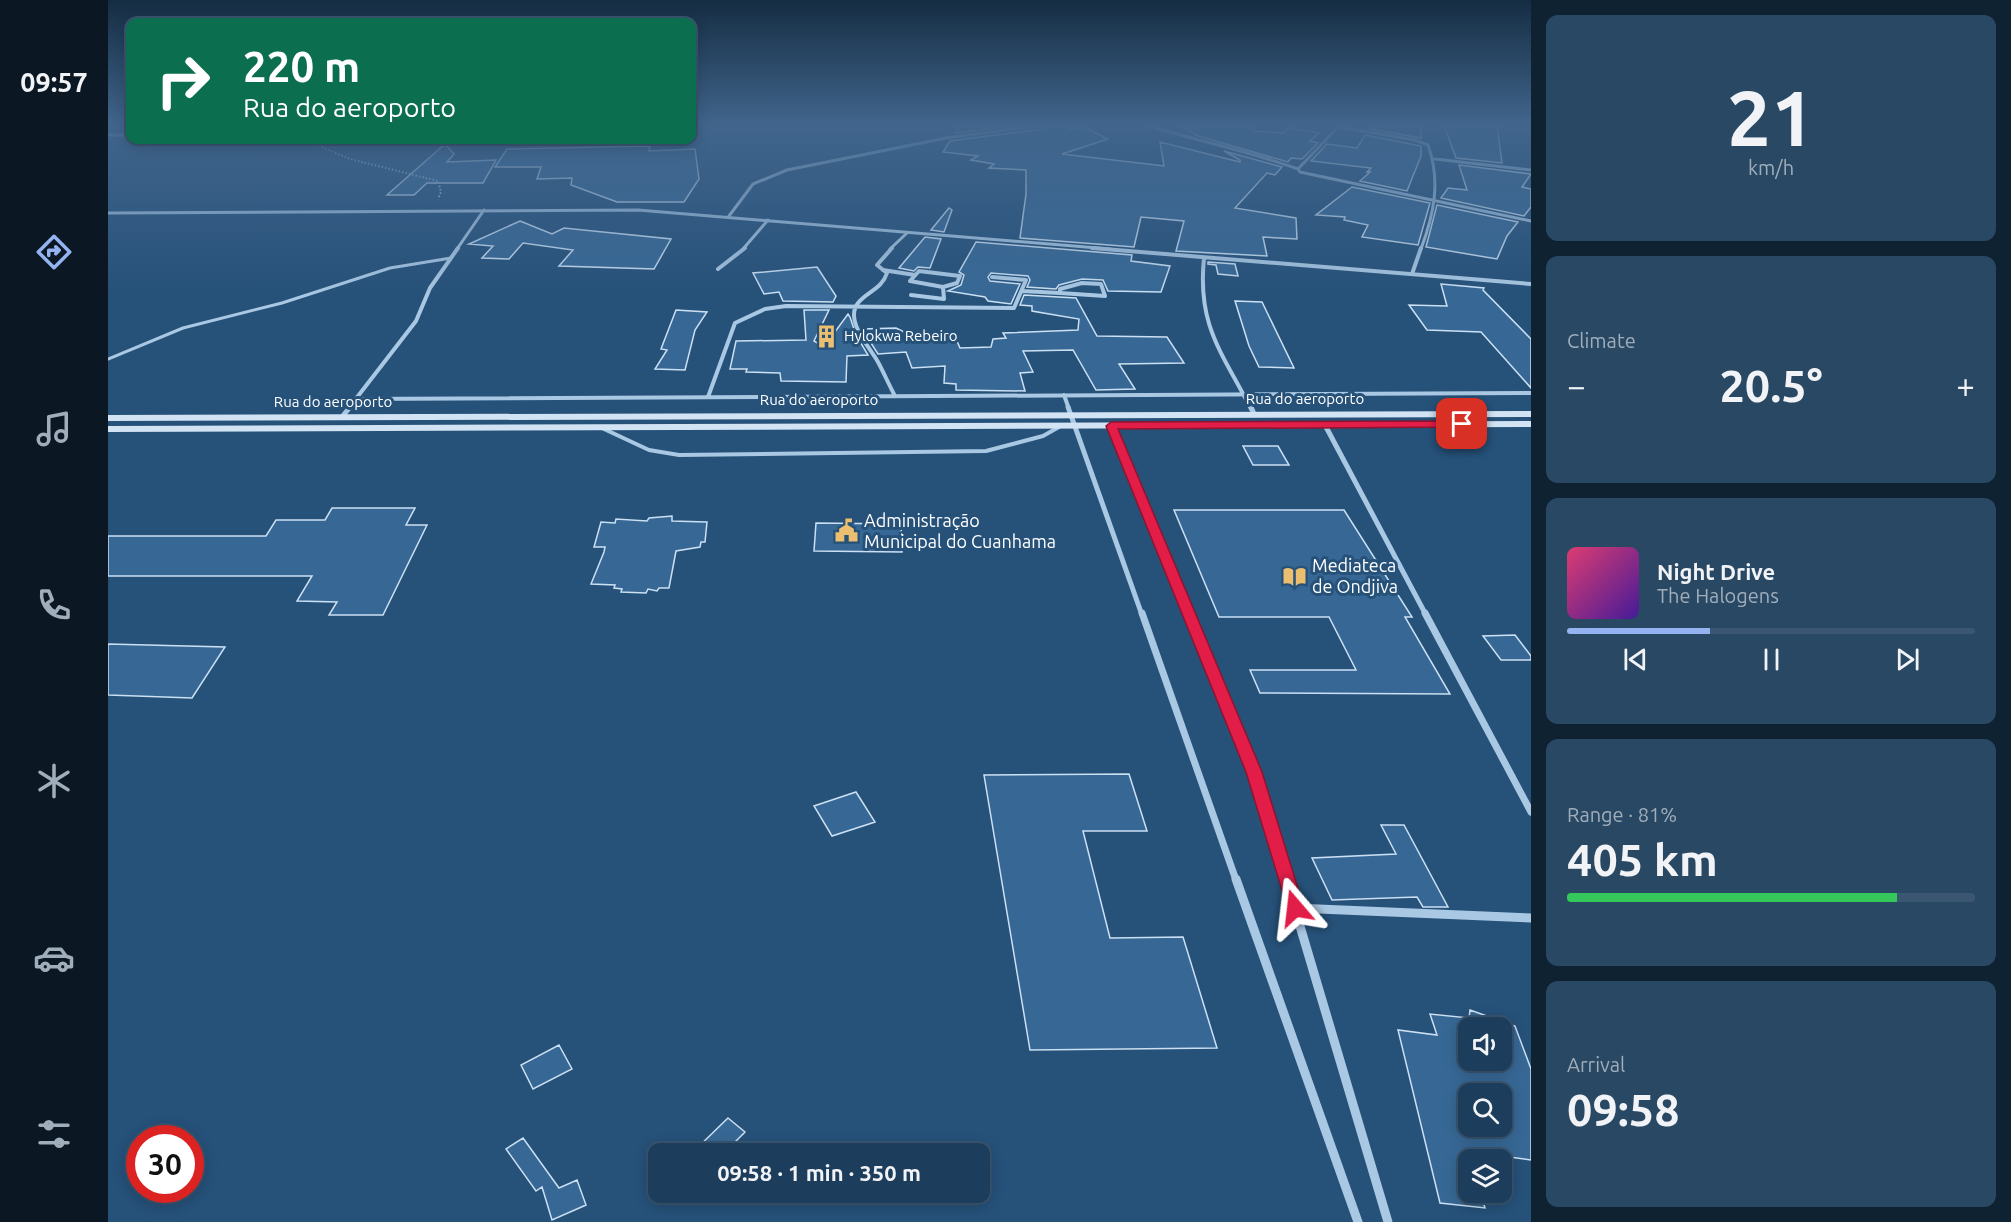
<!DOCTYPE html>
<html lang="en">
<head>
<meta charset="utf-8">
<style>
  :root { --surface:#1c3d5b; --page:#294864; --text:#f1f3f6; --muted:#a0aebb; --line:#3a5671; --accent:#95b2f1 }
  body { margin:0; font-family:Ubuntu,sans-serif; background:var(--page); color:var(--text); height:100vh; display:flex; flex-direction:column; font-size:22px; white-space:nowrap }
  * { box-sizing:border-box; margin:0 }
  p { font-size:20px; color:var(--muted) }
  .icon { flex:none; width:33px; height:33px; fill:none; stroke:currentColor; stroke-width:2; stroke-linecap:round; stroke-linejoin:round }
  .map { position:relative; flex:1; overflow:hidden }
  .side { display:flex; flex-direction:column; gap:15px; padding:15px; background:#0f2232; width:480px }
  .side>* { flex:none }
  .banner { position:absolute; left:18px; top:18px; width:570px; height:126px; border-radius:12px; box-shadow:0 3px 15px #0003,0 0 0 2px var(--line); background:#0b6e4f; color:#fff; overflow:hidden }
  .controls { position:absolute; left:1350px; top:1017px; display:grid; gap:12px }
  .controls a { display:grid; place-items:center; width:54px; height:54px; border-radius:12px; background:var(--surface); box-shadow:0 3px 15px #0003,0 0 0 2px var(--line); font-size:30px }
  .speed { position:absolute; left:18px; top:1125px; display:flex; gap:12px; font-size:30px; font-weight:700; text-align:center }
  .speed>* { display:grid; place-content:center; width:78px; height:78px; border-radius:50%; background:var(--surface); box-shadow:0 3px 15px #0003,0 0 0 2px var(--line); line-height:1 }
  .speed .limit { border:9px solid #d22; background:#fff; color:#111 }
  .pin { position:absolute; display:grid; place-items:center; width:51px; height:51px; color:#fff; margin:-26px; border-radius:12px; box-shadow:0 3px 9px #0006 }
  .me { position:absolute; width:66px; margin:-33px; rotate:343deg; stroke-linejoin:round; filter:drop-shadow(0 0 4px #0008) }
  .turn { display:flex; align-items:center; gap:21px; height:126px; padding:0 18px; font-size:27px }
  .turn .icon { width:78px; height:78px; stroke-width:2.5 }
  .turn b { display:block; font-size:42px; line-height:51px }
  .big { font-size:45px; font-weight:700; line-height:1.1 }
  .side .card { flex:1; display:flex; flex-direction:column; justify-content:center; gap:9px; min-width:0; padding:0 21px; border-radius:12px; background:var(--page) }
  .side .dial { align-items:center; gap:0 }
  .dial b { font-size:78px; line-height:1 }
  .song { display:flex; align-items:center; gap:18px }
  .cover { width:72px; height:72px; border-radius:9px; background:linear-gradient(135deg,hsl(340 70% 55%),hsl(260 70% 35%)) }
  .played { height:6px; border-radius:3px; background:linear-gradient(90deg,var(--accent) 35%,var(--line) 35%) }
  .keys { display:flex; justify-content:space-around; direction:ltr }
  .heat { display:flex; justify-content:space-between; align-items:center; font-size:33px; direction:ltr }
  .charge { height:9px; border-radius:4px; background:linear-gradient(90deg,#34c759 81%,var(--line) 0) }
  .trip { position:absolute; left:540px; top:1143px; width:342px; height:60px; border-radius:12px; background:var(--surface); box-shadow:0 3px 15px #0003,0 0 0 2px var(--line); font-weight:700; line-height:60px; text-align:center }
  main { display:flex; flex:1; min-height:0 }
  .tab-bar { display:flex; flex-direction:column; width:108px; justify-content:space-around; align-items:center; background:#0b1824; color:var(--muted) }
  .tab-bar .icon { width:42px; height:42px }
  .tab-bar .active { color:var(--accent) }
  .tab-bar b { font-size:27px; color:var(--text) }
  .map>svg:first-child { display:block }
  .building { fill:#376895; stroke:#cbe0f3; stroke-width:1.5; fill-rule:evenodd }
  .lines { fill:none; stroke-linecap:round; stroke-linejoin:round }
  .path { stroke:#a9c8e3; stroke-width:2; stroke-dasharray:1.5 2; stroke-linecap:butt }
  .service-far1 { stroke:#a9c8e3; stroke-width:3 }
  .service { stroke:#a9c8e3; stroke-width:4 }
  .minor-far4 { stroke:#a9c8e3; stroke-width:3 }
  .minor-far3 { stroke:#a9c8e3; stroke-width:4 }
  .minor-far2 { stroke:#a9c8e3; stroke-width:5 }
  .minor-far1 { stroke:#a9c8e3; stroke-width:7 }
  .minor { stroke:#a9c8e3; stroke-width:9 }
  .secondary { fill:#d2e3f4; fill-rule:evenodd }
  .route { fill:#e11d48; stroke:#92132f; stroke-width:1.5 }
  .labels { text-anchor:middle; stroke-width:6; stroke-linejoin:round; paint-order:stroke }
  .far-poi-label { font-size:15px; fill:#fff; stroke:#265179; text-anchor:start }
  .far-street-label { font-size:15px; fill:#fff; stroke:#265179 }
  .poi-label { font-size:18px; fill:#fff; stroke:#265179; text-anchor:start }
</style>
</head>
<body>
<main>
<nav class="tab-bar">
<b>09:57</b>
<svg class="icon active" aria-label="directions" viewBox="0 0 24 24"><path d="M12 3l9 9-9 9-9-9zM9 14v-3h6M13 9l2 2-2 2"/></svg>
<svg class="icon" aria-label="music" viewBox="0 0 24 24"><path d="M9 18V5l10-2v13"/><circle cx="6" cy="18" r="3"/><circle cx="16" cy="16" r="3"/></svg>
<svg class="icon" aria-label="phone" viewBox="0 0 24 24"><path d="M5 4h4l2 5-3 2q2 4 5 5l2-3 5 2v4C11 20 4 13 5 4z"/></svg>
<svg class="icon" aria-label="climate" viewBox="0 0 24 24"><path d="M12 3v18M4 7l16 10M4 17L20 7"/></svg>
<svg class="icon" aria-label="car" viewBox="0 0 24 24"><path d="M5 17H2v-5l4-1 3-4h7l3 4 3 1v5h-3M9 17h6M6 11h13"/><circle cx="7" cy="17" r="2"/><circle cx="17" cy="17" r="2"/></svg>
<svg class="icon" aria-label="filters" viewBox="0 0 24 24"><path d="M4 7h16M4 17h16"/><circle cx="9" cy="7" r="2"/><circle cx="15" cy="17" r="2"/></svg>
</nav>
<div class="map">
<svg width="1423" height="1222" viewBox="0 0 1423 1222">
  <rect width="100%" height="100%" fill="#265179"/>
  <path class="building" d="M853,125H909L848,133Z
    M938,125H962V129L976,127L1000,139L954,154L1056,166L1052,142L1132,162V160L1116,151L1174,167L1167,175L1159,173L1127,208L1188,218L1189,239L1155,237L1159,256L1068,251L1076,221L1033,217L1026,247L912,238L918,194V170L881,168L886,164L863,160L870,156L835,152L842,141L934,129Z
    M1144,125L1145,131L1175,133L1180,128L1211,133L1202,141L1210,143L1194,159L1183,158L1180,162L1090,136L1076,128Z
    M1262,125H1313V138L1262,129Z
    M1336,125H1389L1394,163L1348,158Z
    M1257,135L1313,146V156L1299,191L1252,181L1262,172H1259L1263,168L1203,161L1219,144L1249,148Z
    M337,144L346,154L339,162L388,160L375,183H319L306,195H279Z
    M542,146L541,151L587,149L591,179L576,202H509L463,185L464,178L429,179L433,167H387L399,149Z
    M1351,165L1423,174L1414,187L1423,189V207L1416,216L1333,198L1340,188L1359,190Z
    M1244,187L1322,203L1310,245L1254,237L1260,225L1236,220L1237,217L1208,215Z
    M1329,205L1410,222L1399,236L1389,259L1318,247Z
    M841,208L844,210L836,232L823,230Z
    M412,221L444,234L456,228L563,239L546,269L451,266L465,250L415,243L401,259L374,258L385,246L361,244Z
    M817,237L833,239L822,268L810,267L806,271L791,268Z
    M868,242L1024,255L1023,261L1062,266L1053,292L1000,291L995,280L974,279L951,285L948,289L919,287L922,280L920,276L883,273L880,277L882,281L912,284L903,304L880,301L877,297L840,291L853,285L856,275L851,272Z
    M1100,262L1127,264L1130,276L1110,274L1108,265L1100,264Z
    M709,267L728,296L725,302L675,301L671,292L656,294L645,273Z
    M1333,284L1376,288L1375,290L1423,339V388L1373,332L1319,330L1301,305L1339,306Z
    M916,295L968,298L989,336L1059,337L1076,363L1011,364L1027,389L988,390L965,350L915,351L925,372L912,373L917,391L848,390V384L836,383L837,366L804,368L798,352L770,354L754,329L788,328L813,340L815,335L846,334L852,348L883,347L885,339L898,338L895,333L970,330L971,319L924,311V306L912,305Z
    M1127,301L1154,302L1186,368L1151,367L1141,346Z
    M568,310L599,312L587,330L577,370L547,369L559,350L553,349Z
    M696,310H721L706,341L716,347L740,314L742,317L748,335L760,355L739,356L738,382L673,381L672,373L638,372L639,369H622L628,341L698,340Z
    M1135,446H1170L1181,465H1145Z
    M224,508H307L298,525H319L275,615H221L229,602L189,601L204,576H0V536H158L168,520H217Z
    M1066,510H1236L1304,617H1297L1342,694L1152,693L1142,670H1248L1221,617H1111Z
    M564,516V521L599,522L597,542H593L592,547L568,551L561,588H551L549,591L540,589L538,593L513,592L514,589L506,588L507,585L483,584L496,552L497,547H486L493,522L507,523L508,519L539,521L541,518Z
    M708,523L793,524L794,552L706,551Z
    M1407,635L1423,656V660H1393L1375,636Z
    M0,644L117,647L84,698L0,695Z
    M1021,774L1039,831H975L1002,938L1075,937L1109,1048L922,1050L876,775Z
    M748,792L767,822L724,836L706,806Z
    M1273,825H1296L1340,907H1315L1309,897L1224,900L1204,858L1288,854Z
    M1362,1010L1407,1026L1423,1069V1160L1393,1156L1403,1196L1386,1192H1394V1160H1360V1192H1372L1377,1208L1332,1203L1290,1030L1329,1035L1322,1014L1361,1018ZM1360,1028H1394V1060H1360ZM1360,1094H1394V1126H1360Z
    M451,1045L464,1069L425,1089L413,1065Z
    M620,1118L637,1132L615,1154H583Z
    M415,1138L451,1188L469,1180L478,1205L444,1220L434,1187L428,1191L398,1149Z"/>
  <g class="lines">
    <path class="path" d="M198,140L242,159L330,181L333,192L330,199"/>
    <path class="service-far1" d="M0,359L75,328L174,303L282,268L343,258"/>
    <path class="service" d="M496,429L541,450L571,455L878,451L935,436L951,427"/>
    <path class="minor-far4" d="M1039,125C1089,141 1141,151 1190,169
      M1232,125L1190,169L1192,172L1423,221
      M1231,127L1307,140L1320,145C1333,181 1326,214 1313,249
      M0,135H22
      M1327,159L1423,170
      M0,213L530,210L1002,249
      M621,216L645,184L679,170L838,138L934,125
      M349,249L376,210
      M635,249L660,220
      M782,249L799,233"/>
    <path class="minor-far3" d="M784,248L769,265L779,273C774,289 760,291 750,303C736,321 762,347 770,362C776,373 781,385 787,396
      M984,248L1423,284
      M1096,258C1089,326 1114,352 1143,409
      M610,269L637,248
      M775,270L807,275
      M811,271L852,276L849,283L835,287L802,281Z
      M1304,274L1313,248
      M974,283L993,284L997,296L952,293V289Z
      M914,291L952,293
      M803,295L836,299L835,287
      M956,395L961,409
      M600,397L627,323L657,309L678,306L906,308L918,280L884,277
      M246,399L1423,393
      M240,409L308,321L322,288L350,248"/>
    <path class="minor-far2" d="M960,407L1034,615
      M1143,407L1146,414
      M234,417L242,407
      M1217,425L1318,615
      M1003,426L1081,615"/>
    <path class="minor-far1" d="M1034,613L1128,880
      M1080,613L1146,772L1178,880
      M1317,613L1423,812"/>
    <path class="minor" d="M1128,879L1250,1222
      M1178,879L1280,1222
      M1187,908L1423,918"/>
    <path class="secondary" d="M1423,411V417L0,421V415Z
      M1423,421V427L0,432V426Z"/>
  </g>
  <linearGradient id="sky" x2="0" y2="1"><stop stop-color="#152d43"/><stop offset="0.42" stop-color="#41658c"/><stop offset="1" stop-color="#41658c" stop-opacity="0"/></linearGradient>
  <rect width="1423" height="296" fill="url(#sky)"/>
  <path class="route" d="M1354,421L1360,424L1358,427L1010,429L1154,772L1196,908L1193,913H1181L1138,772L998,426L1003,422Z"/>
  <defs>
    <symbol id="building-bare" viewBox="-9 -9 18 18"><path d="M-4-6H4V6H1V3H-1V6H-4ZM-2.5-4.3h1.7v1.8h-1.7ZM.8-4.3h1.7v1.8H.8ZM-2.5-1h1.7V.8h-1.7ZM.8-1h1.7V.8H.8Z" fill="#ecbe6f" stroke="#265179" stroke-width="2.5" paint-order="stroke"/></symbol>
    <symbol id="civic-bare" viewBox="-9 -9 18 18"><path d="M-.6-6.5H3V-4.5H.6V-3L4-1V1h2V6H-6V1h2V-1L-.6-3ZM-1.2 2.5V6h2.4V2.5Z" fill="#ecbe6f" stroke="#265179" stroke-width="2.5" paint-order="stroke"/></symbol>
    <symbol id="library-bare" viewBox="-9 -9 18 18"><path d="M-6-4Q-3-5.5-.7-3.5V5Q-3 3-6 4ZM6-4Q3-5.5 .7-3.5V5Q3 3 6 4Z" fill="#ecbe6f" stroke="#265179" stroke-width="2.5" paint-order="stroke"/></symbol>
  </defs>
  <g fill-rule="evenodd">
    <use href="#building-bare" x="702" y="320" width="33" height="33"/>
    <use href="#civic-bare" x="722" y="514" width="33" height="33"/>
    <use href="#library-bare" x="1170" y="560" width="33" height="33"/>
  </g>
  <g class="labels">
    <g class="far-poi-label">
      <text x="736" y="341">Hylokwa Rebeiro</text>
    </g>
    <g class="far-street-label">
      <text x="1197" y="404">Rua do aeroporto</text>
      <text x="711" y="405">Rua do aeroporto</text>
      <text x="225" y="407">Rua do aeroporto</text>
    </g>
    <g class="poi-label">
      <text x="756" y="527">Administração<tspan x="756" dy="21">Municipal do Cuanhama</tspan></text>
      <text x="1204" y="572">Mediateca<tspan x="1204" dy="21">de Ondjiva</tspan></text>
    </g>
  </g>
</svg>
<div class="controls">
<a><svg class="icon" aria-label="sound" viewBox="0 0 24 24"><path d="M4 9h4l5-4v14l-5-4H4zM17 9q2 3 0 6"/></svg></a>
<a><svg class="icon" aria-label="search" viewBox="0 0 24 24"><circle cx="10" cy="10" r="6"/><path d="M15 15l6 6"/></svg></a>
<a><svg class="icon" aria-label="layers" viewBox="0 0 24 24"><path d="M12 4l9 5-9 5-9-5zM3 14l9 5 9-5"/></svg></a>
</div>
<div class="speed"><div class="limit">30</div></div>
<div class="pin" style="left:1354px;top:424px;background:#d93025"><svg class="icon" aria-label="arrive" viewBox="0 0 24 24"><path d="M6 21V4h12l-3 4 3 4H6"/></svg></div>
<svg class="me" style="left:1187px;top:908px" viewBox="-20 -20 40 40"><path d="M0-17L14 15 0 8-14 15z" fill="#e11d48" stroke="#fff" stroke-width="4"/></svg>
<div class="trip">09:58 · 1 min · 350 m</div>
<div class="banner">
<div class="turn"><svg class="icon" aria-label="right" viewBox="0 0 24 24"><path d="M7 20v-9h11M14 6l5 5-5 5"/></svg><div><b>220 m</b>Rua do aeroporto</div></div>
</div>
</div>
<section class="side">
<div class="card dial"><b>21</b><p>km/h</p></div>
<div class="card"><p>Climate</p>
<div class="heat"><a>−</a><b class="big">20.5°</b><a>+</a></div>
</div>
<div class="card">
<div class="song"><i class="cover"></i><div><b>Night Drive</b><p>The Halogens</p></div></div>
<div class="played"></div>
<div class="keys"><svg class="icon" aria-label="previous" viewBox="0 0 24 24"><path d="M18 5L8 12l10 7zM5 5v14"/></svg><svg class="icon" aria-label="pause" viewBox="0 0 24 24"><path d="M8 5v14M16 5v14"/></svg><svg class="icon" aria-label="next" viewBox="0 0 24 24"><path d="M6 5l10 7-10 7zM19 5v14"/></svg></div>
</div>
<div class="card"><p>Range · 81%</p><b class="big">405 km</b><div class="charge"></div></div>
<div class="card"><p>Arrival</p><b class="big">09:58</b></div>
</section>
</main>
</body>
</html>
